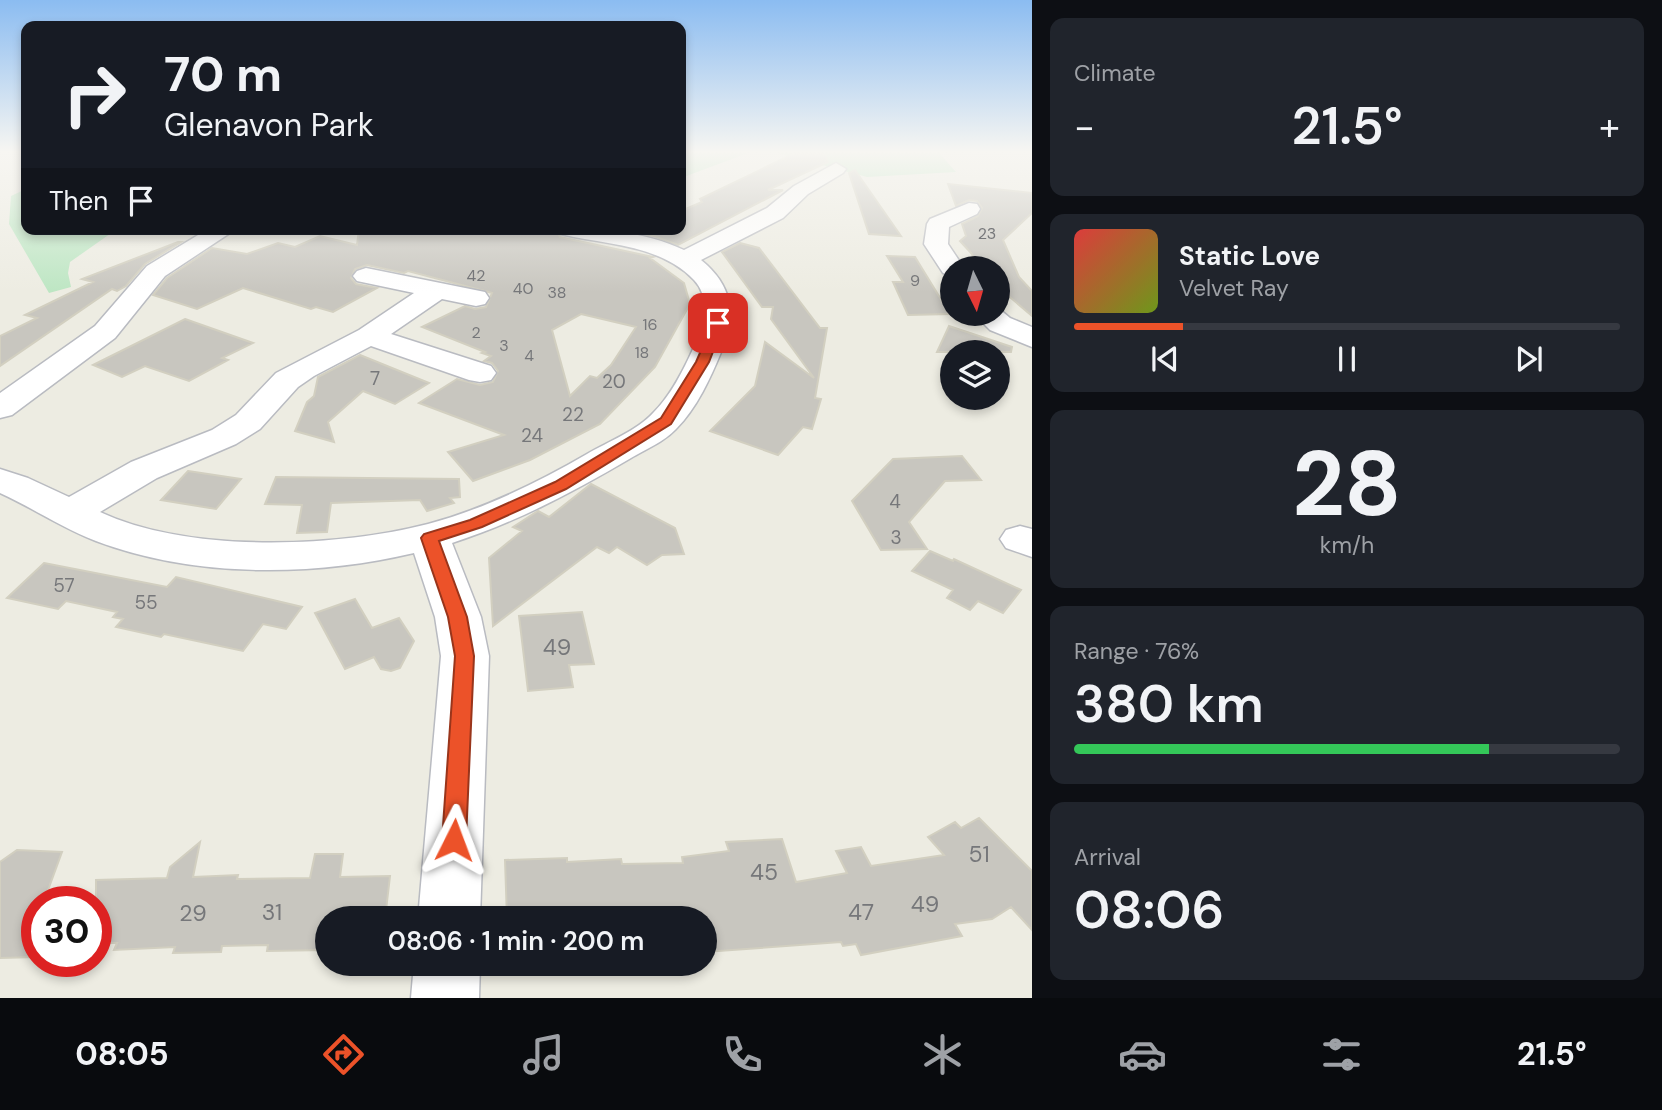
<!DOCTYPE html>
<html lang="en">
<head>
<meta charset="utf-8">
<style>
  :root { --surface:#171b24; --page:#20242c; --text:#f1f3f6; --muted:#9ea1a6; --line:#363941; --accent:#ec5229 }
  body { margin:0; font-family:"DM Sans",sans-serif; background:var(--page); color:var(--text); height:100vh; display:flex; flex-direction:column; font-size:26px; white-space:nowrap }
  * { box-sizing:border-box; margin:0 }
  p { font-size:23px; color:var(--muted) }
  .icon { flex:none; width:38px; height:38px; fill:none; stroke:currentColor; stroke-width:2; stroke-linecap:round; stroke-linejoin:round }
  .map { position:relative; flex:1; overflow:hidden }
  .drawer { display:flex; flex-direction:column; gap:18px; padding:18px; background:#0d0f14; width:630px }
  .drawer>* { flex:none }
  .banner { position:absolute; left:21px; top:21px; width:665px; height:214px; border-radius:14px; box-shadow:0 4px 10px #0003; background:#171b24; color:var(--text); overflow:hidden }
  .needle { width:46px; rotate:175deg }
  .tools { position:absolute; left:940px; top:256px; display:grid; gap:14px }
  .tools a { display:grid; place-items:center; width:70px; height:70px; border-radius:50%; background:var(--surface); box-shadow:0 4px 10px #0003; font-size:35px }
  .speed { position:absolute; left:21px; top:886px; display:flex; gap:14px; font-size:35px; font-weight:700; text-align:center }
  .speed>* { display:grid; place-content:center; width:91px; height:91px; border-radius:50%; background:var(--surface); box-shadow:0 4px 10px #0003; line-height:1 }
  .speed .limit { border:10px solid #d22; background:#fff; color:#111 }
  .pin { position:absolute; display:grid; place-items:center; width:60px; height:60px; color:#fff; margin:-30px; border-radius:14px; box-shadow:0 4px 10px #0006 }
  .me { position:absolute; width:77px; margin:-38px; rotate:3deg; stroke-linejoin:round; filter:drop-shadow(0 0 5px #0008) }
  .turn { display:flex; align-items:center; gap:24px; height:147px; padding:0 28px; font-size:32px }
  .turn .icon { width:91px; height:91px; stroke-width:2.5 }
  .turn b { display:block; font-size:49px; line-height:60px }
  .then { display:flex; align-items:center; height:66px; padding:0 28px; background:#0003; gap:14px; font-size:26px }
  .big { font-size:52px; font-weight:600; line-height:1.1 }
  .drawer .tile { flex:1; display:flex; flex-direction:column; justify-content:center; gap:10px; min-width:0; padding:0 24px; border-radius:14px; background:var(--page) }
  .drawer .dial { align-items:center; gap:0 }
  .dial b { font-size:91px; line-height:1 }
  .song { display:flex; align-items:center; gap:21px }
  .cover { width:84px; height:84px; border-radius:10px; background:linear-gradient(135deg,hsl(0 70% 55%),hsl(80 70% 35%)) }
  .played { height:7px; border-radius:4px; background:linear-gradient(90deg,var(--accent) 20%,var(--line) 20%) }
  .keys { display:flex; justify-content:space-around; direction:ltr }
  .heat { display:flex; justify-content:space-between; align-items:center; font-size:38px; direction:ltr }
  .charge { height:10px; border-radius:5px; background:linear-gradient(90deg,#34c759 76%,var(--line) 0) }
  .trip { position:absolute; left:315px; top:906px; width:402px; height:70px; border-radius:35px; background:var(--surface); box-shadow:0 4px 10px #0003; font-weight:600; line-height:70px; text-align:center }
  .tab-bar { display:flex; height:112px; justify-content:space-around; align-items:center; background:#090b0e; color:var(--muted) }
  .tab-bar .icon { width:49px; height:49px }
  .tab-bar .on { color:var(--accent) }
  .tab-bar b { font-size:32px; color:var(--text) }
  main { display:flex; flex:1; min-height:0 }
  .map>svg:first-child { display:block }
  .green { fill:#bde6c3 }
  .building { fill:#c8c6bf; stroke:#d2cfc0; stroke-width:2; fill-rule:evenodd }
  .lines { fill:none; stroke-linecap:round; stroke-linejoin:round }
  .minor-casing { stroke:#b9bbc1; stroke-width:3 }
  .minor { fill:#fff; fill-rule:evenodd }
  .route { fill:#ec5229; stroke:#99351b; stroke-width:2 }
  .labels { text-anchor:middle; stroke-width:7; stroke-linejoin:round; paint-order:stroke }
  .far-number-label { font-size:16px; fill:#76777a }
  .number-label { font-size:19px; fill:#76777a }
  .near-number-label { font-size:23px; fill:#76777a }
</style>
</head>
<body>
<main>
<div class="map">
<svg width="1032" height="998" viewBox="0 0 1032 998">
  <rect width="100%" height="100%" fill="#edece2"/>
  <path class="green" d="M681,153H748L681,178Z
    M777,153H939L956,172L867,177Z
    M26,189V229H117L70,262L68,273L71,287L49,293L9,224L11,196Z"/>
  <path class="building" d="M795,153H824L828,162L768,190H783L678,245L654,236L618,229H681V211L702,202L700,199Z
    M855,170L901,236L869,234L849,173Z
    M948,184L1032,193V213L1003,240L1019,277L1032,291V316L998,287V268H976L972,254L960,241L966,236L962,224L978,216L982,208L977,201L969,200L956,206Z
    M359,229H556L560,237L653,257L650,258L684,283L690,304L655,367L600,424L530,460L473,481L448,452L504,435L419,403L457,379L480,385L493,382L498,371L492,363L484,361L491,356L482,353L485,352L422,327L465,306L475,309L486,307L492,293L408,271L404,273L367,265L355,269L351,278L356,284L377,288L333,312L316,307L311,309L243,288L197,309L153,295L167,278L212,248L247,254L278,243L295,247L320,236L357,245ZM581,314L636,327L611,365L597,378L590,376L570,396L552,330Z
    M178,242H181L145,264L126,286L117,291L112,289L0,366V336L37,318L25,315L93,282L82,279Z
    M740,243L759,248L820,328H827L815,398L821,399L812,429L803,427L778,455L710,431L755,386L765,342L814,378L771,319L773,307H762L722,252Z
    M887,256L915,257L950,314L908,315L893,282H903Z
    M185,319L253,343L222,358L228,360L189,381L145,366L122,377L93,365Z
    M949,326L1012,347L1011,352H937Z
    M360,355L429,383L395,404L363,391L328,422L334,442L295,431L307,402L314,396L318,377Z
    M962,456L981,480L945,481L909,522L927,549L881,550L852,501L893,459Z
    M188,471L241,479L216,509L161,500Z
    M276,477L459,479L460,497L450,498L454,503L427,511L420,500L331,503L327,532L297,533L302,505L265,504Z
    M591,484L675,528L684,554L662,555L647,565L617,547L609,553L597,547L493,626L489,558L522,531L513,527L538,511L549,517Z
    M930,551L953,561L954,559L1021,590L1003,613L978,601L970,610L947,598L953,590L912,571Z
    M44,563L167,587L176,577L302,607L286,629L263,624L243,651L164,634L161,637L116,627L123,619L113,617L117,612L66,601L58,609L7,598Z
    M355,599L372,628L399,618L414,641L400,668L391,671L381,669L374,657L345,669L315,613Z
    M582,612L594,664L569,665L573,687L528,691L519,616Z
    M979,818L1032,871V930L1011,907L992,919L955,924L962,936L861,955L856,944L843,946L841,942L705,952V919H507L505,860L567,858V862L621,859L622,864L683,863L682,857L729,851L726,842L782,839L796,882L847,873L836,851L861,847L871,866L944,855L928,837L955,822L961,828Z
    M200,842L193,877L238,875L237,879L310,878L315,854H343L340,877L390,876L385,919H327V950L267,951L268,945L222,946L221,952L173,953L175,947L114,950L117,943H96V880L167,878L170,867Z
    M17,850L62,852L44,901H37V957L0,958V862Z"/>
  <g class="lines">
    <defs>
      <path id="minor" d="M836,163L846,169L843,173L808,194L783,218L701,260C732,285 737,314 722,350C711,377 697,408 676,429C664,442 646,449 631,458C573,492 517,522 452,543L481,617L489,656L480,919H418L441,656L435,617L414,553C313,577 194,578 96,541C62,528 33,508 0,493V469L28,478L69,497L131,462L212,430L236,415L276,373L359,330L414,293L357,281L353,276L357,271L366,268L485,292L489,298L485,304L476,306L442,299L391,334L491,366L496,373L491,380L480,382L469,380L371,346L314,376L298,387L260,429L236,444L157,478L100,512C188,553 334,548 428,524C484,509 537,483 587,454C609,441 637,431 654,412C671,395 683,371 693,349C703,328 712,299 694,280C660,244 605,245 561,234L558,229C601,229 644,231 684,250L767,208L794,186Z
        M969,203L977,204L980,209L977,214L949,227L948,244L964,268H952V276L943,273L924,244L927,224L930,219Z
        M208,229H236L165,276L115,338L12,415L0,418V393L95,326L147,266Z
        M998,308L1010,318L1032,327V347L990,330L973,313H998Z
        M1020,526L1032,529V557L1006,548L1000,539L1006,530Z
        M414,964H480L479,998H411Z"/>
    </defs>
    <use href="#minor" class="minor-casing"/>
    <use href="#minor" class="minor"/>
  </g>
  <linearGradient id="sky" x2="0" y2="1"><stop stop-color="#8bbcf1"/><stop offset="0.52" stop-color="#f7f6f2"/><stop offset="1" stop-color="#f7f6f2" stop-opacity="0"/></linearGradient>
  <rect width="1032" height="292" fill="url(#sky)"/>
  <path class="route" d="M714,321L724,323L709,362L671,424L566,489L482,527L439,541L467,617L474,656L466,840L462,848L454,851L445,848L442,840L455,656L448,617L421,538L424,534L470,520L555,482L661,418L696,362Z"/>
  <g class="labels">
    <g class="far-number-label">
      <text x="987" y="239">23</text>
      <text x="476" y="281">42</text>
      <text x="915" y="286">9</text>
      <text x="523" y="294">40</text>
      <text x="557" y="298">38</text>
      <text x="650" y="330">16</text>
      <text x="476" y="338">2</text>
      <text x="504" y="351">3</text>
      <text x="642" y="358">18</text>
      <text x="529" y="361">4</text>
    </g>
    <g class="number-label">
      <text x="375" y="385">7</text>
      <text x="614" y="388">20</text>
      <text x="573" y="421">22</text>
      <text x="532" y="442">24</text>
      <text x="895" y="508">4</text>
      <text x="896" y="544">3</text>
      <text x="64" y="592">57</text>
      <text x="146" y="609">55</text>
    </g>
    <g class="near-number-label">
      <text x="557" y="655">49</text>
      <text x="979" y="862">51</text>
      <text x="764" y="880">45</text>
      <text x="925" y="912">49</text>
      <text x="272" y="920">31</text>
      <text x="861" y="920">47</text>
      <text x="193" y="921">29</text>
    </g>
  </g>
</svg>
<div class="tools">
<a><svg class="needle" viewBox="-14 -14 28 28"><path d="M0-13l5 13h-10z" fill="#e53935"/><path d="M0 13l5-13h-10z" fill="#9ea1a6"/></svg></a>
<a><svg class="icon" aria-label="layers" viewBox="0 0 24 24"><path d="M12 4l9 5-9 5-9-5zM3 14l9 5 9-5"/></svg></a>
</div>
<div class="speed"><div class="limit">30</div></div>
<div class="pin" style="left:718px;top:323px;background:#d93025"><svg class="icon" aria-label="arrive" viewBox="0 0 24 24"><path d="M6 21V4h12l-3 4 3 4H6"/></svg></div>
<svg class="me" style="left:454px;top:840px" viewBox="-20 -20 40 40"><path d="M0-17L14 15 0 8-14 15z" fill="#ec5229" stroke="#fff" stroke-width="4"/></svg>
<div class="trip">08:06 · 1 min · 200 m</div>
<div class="banner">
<div class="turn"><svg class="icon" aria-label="right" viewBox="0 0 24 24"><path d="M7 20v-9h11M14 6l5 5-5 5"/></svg><div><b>70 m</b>Glenavon Park</div></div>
<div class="then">Then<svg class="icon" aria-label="arrive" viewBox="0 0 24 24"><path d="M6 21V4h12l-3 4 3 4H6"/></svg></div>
</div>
</div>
<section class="drawer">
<div class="tile"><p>Climate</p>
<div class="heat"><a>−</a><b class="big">21.5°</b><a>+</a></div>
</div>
<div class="tile">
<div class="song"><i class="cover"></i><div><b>Static Love</b><p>Velvet Ray</p></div></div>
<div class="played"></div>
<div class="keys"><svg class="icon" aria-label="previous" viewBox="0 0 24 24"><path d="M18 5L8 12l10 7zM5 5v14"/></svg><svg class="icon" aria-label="pause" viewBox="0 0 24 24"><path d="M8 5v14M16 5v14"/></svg><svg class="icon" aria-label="next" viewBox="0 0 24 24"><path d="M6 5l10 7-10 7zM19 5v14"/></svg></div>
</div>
<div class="tile dial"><b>28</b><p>km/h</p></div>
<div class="tile"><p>Range · 76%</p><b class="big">380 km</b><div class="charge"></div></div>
<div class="tile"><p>Arrival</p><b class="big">08:06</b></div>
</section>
</main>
<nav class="tab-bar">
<b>08:05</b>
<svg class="icon on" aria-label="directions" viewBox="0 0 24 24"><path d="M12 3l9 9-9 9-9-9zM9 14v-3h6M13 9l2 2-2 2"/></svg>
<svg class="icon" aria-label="music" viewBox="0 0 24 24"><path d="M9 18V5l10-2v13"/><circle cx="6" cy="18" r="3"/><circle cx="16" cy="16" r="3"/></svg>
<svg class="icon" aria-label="phone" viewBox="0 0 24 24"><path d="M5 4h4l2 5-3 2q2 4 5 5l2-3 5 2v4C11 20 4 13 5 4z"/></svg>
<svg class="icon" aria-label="climate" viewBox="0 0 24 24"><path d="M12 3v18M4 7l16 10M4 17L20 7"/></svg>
<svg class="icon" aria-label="car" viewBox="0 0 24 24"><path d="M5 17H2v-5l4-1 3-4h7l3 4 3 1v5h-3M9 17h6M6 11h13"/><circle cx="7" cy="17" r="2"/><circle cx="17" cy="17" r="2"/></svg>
<svg class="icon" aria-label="filters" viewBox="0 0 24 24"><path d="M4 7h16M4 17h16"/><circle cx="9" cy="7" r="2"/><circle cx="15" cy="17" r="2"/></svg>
<b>21.5°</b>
</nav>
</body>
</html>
